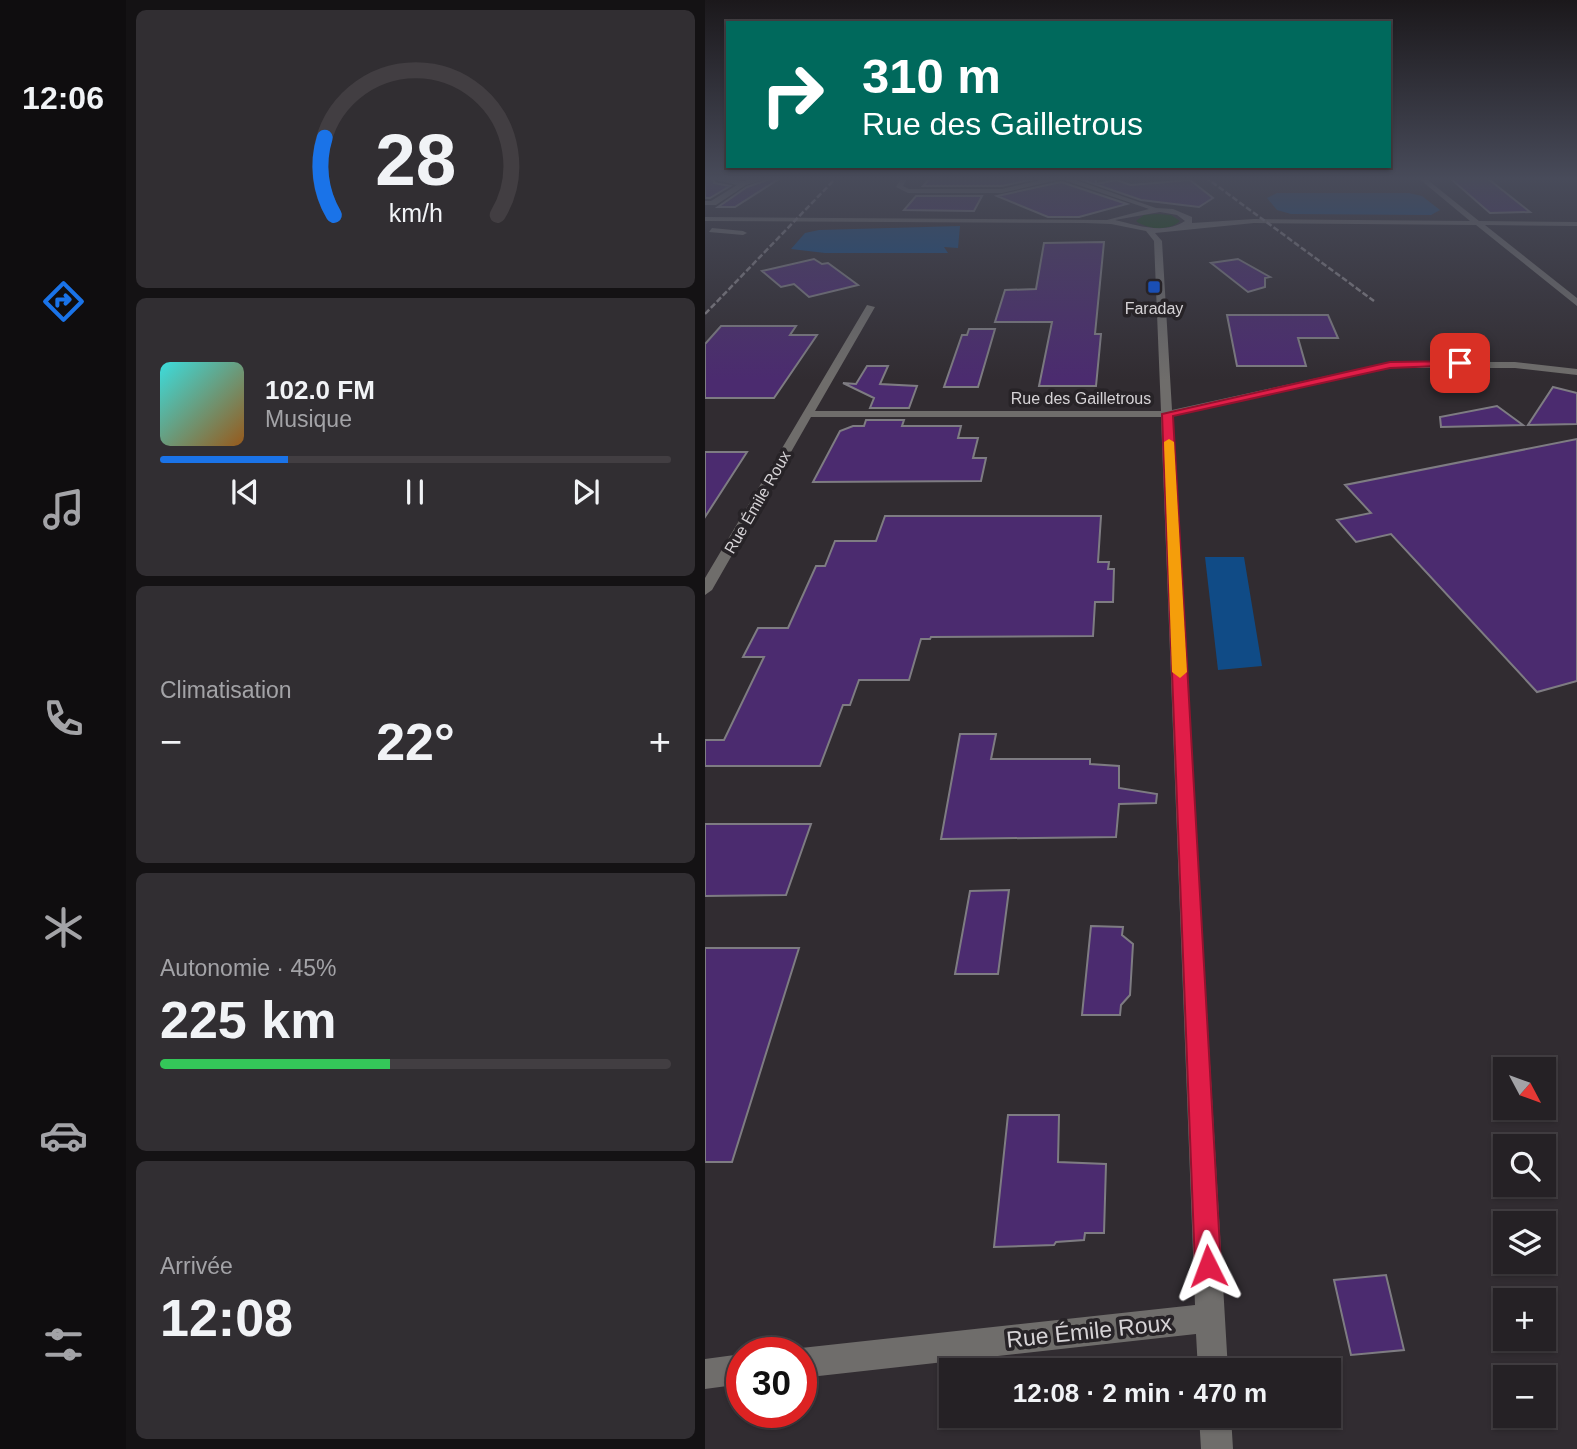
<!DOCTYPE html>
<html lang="fr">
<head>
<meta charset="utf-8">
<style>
  :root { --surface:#252125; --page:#312e32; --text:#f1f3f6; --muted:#a3a3a7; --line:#423e42; --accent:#1a73e8 }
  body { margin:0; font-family:Arial,sans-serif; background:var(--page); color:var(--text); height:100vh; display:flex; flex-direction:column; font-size:26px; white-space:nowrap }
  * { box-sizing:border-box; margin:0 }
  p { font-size:23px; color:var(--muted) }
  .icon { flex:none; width:38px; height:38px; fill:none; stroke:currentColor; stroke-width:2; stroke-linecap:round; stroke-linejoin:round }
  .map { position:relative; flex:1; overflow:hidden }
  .details { display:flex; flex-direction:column; gap:10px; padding:10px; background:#141214; width:579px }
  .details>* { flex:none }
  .guide { position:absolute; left:21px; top:21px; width:665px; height:147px; border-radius:0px; box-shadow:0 2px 5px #0004,0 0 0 2px var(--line); background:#00695c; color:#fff; overflow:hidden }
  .needle { width:46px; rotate:131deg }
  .tools { position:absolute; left:788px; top:1057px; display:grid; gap:14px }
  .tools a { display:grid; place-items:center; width:63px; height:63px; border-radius:0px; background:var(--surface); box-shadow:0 2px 5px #0004,0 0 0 2px var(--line); font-size:35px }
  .speed { position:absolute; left:21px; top:1337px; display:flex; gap:14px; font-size:35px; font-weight:700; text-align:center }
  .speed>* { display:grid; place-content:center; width:91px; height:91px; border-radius:50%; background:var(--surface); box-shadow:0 2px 5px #0004,0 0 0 2px var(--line); line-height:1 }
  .speed .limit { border:10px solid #d22; background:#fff; color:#111 }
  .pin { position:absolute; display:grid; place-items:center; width:60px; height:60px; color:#fff; margin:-30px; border-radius:14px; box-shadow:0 4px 10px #0006 }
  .me { position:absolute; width:77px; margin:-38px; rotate:357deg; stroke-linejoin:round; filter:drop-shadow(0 0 5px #0008) }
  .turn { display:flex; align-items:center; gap:24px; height:147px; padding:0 21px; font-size:32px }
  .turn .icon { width:91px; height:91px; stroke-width:2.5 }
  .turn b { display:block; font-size:49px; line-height:60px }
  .big { font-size:52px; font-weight:600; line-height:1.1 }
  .details .card { flex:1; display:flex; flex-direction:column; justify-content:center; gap:10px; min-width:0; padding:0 24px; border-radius:10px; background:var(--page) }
  .details .dial { align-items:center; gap:0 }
  .dial svg { height:182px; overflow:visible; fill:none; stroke:var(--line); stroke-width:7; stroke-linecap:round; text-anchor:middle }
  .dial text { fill:var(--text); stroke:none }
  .song { display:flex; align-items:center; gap:21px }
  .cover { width:84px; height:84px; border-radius:10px; background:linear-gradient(135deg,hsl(180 70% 55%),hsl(30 70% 35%)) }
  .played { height:7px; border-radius:4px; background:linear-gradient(90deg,var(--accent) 25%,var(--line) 25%) }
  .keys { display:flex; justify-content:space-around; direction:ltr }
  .heat { display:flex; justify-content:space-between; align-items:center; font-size:38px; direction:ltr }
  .charge { height:10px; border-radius:5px; background:linear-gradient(90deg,#34c759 45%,var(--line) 0) }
  .trip { position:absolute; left:234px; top:1358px; width:402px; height:70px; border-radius:0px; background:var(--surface); box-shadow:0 2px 5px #0004,0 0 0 2px var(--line); font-weight:600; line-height:70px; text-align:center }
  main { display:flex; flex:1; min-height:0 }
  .menu { display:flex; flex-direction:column; width:126px; justify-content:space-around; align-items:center; background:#0f0d0f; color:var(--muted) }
  .menu .icon { width:49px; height:49px }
  .menu .active { color:var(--accent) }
  .menu b { font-size:32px; color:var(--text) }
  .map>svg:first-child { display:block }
  .green { fill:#0b4604 }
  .water { fill:#104b86 }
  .building { fill:#4b2b6f; stroke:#7e7c82; stroke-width:2 }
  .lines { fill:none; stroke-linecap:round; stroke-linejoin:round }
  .minor { fill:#6f6d6b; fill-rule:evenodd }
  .rail { stroke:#868286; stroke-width:2.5; stroke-dasharray:6 2.5; stroke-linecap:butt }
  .route { fill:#e11d48; stroke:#92132f; stroke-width:2 }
  .slow { fill:#f59e0b }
  .transit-dot { fill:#1a4fb4; stroke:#272327; stroke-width:2.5 }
  .labels { text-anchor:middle; stroke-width:7; stroke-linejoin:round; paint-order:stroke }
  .far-poi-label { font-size:16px; fill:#d6d3d6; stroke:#272327 }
  .far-street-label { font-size:16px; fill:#d6d3d6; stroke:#272327 }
  .near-street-label { font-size:23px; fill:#d6d3d6; stroke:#272327 }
</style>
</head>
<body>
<main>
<nav class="menu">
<b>12:06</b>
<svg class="icon active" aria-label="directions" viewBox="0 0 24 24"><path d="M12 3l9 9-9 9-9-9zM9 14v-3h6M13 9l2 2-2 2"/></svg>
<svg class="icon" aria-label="music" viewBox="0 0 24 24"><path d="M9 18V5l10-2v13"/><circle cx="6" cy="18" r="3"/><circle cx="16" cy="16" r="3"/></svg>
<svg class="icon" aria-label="phone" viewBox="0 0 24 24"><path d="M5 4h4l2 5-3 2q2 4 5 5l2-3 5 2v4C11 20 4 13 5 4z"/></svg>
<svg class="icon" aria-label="climate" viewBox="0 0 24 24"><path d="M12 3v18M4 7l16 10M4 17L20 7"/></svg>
<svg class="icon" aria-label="car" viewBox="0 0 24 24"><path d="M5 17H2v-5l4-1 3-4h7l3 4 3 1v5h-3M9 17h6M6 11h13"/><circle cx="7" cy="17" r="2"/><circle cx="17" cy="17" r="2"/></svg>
<svg class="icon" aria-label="filters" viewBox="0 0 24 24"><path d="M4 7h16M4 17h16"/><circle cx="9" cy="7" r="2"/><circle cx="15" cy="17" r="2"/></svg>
</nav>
<section class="details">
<div class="card dial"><svg viewBox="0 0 100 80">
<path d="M14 69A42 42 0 1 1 86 69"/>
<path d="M14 69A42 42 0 0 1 10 35" stroke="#1a73e8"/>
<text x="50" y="56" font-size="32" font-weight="700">28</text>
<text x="50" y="72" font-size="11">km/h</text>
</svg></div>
<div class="card">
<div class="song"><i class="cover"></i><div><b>102.0 FM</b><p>Musique</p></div></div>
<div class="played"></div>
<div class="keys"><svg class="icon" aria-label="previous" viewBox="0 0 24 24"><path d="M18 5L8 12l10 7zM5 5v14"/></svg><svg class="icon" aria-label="pause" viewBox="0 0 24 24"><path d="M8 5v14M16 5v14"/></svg><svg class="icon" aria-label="next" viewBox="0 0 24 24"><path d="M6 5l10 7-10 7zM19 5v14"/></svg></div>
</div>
<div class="card"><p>Climatisation</p>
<div class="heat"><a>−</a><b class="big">22°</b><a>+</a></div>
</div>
<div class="card"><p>Autonomie · 45%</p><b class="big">225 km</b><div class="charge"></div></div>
<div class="card"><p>Arrivée</p><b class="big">12:08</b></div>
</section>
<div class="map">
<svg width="872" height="1449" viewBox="0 0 872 1449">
  <rect width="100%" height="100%" fill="#312c31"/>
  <path class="green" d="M452,214L466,215L475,221C464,231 443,230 431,221L439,215Z"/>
  <path class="water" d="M572,193H704L717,196L735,210L726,215L586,214L572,210L562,198Z
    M255,226L253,248L239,247L243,253H120L86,249L100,233L114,230Z
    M500,557H539L557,666L513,670Z"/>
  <path class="building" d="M0,177H8L9,183L25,186L5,198H0Z
    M71,177H77L30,207H13L42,187Z
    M226,177H338L297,186H218Z
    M369,177H391V184L411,180L426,185L485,180L508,198L494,207L436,200Z
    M782,178L825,212L785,213L746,179Z
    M356,182L422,204L374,217H343L292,196Z
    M211,196H277L269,211L199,210Z
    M399,242L390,334H396L391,386H334L347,322H290L300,290L331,289L339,243Z
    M109,259L117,264L123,263L153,285L104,297L89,284L76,287L57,271Z
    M533,259L565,277L560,278V287L543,292L506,263Z
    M522,315H623L633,338H593L601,366H532Z
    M16,326H91L85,335H112L69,398H0V344Z
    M264,329H290L273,387H239L257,335H262Z
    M162,366H183L175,384L212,386L204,408H165L169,398L138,383L151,384Z
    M848,387L872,393V424L823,425Z
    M792,406L818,425L736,427L735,417Z
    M161,420H199L197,426H256L253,438H273L268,458H281L276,481L108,482L135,431L148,426H159Z
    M872,439V681L832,692L686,534L651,542L632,520L666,513L640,485Z
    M0,452H42L0,517Z
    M180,516H396L393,562H404L403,569H409L408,602H390L388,636L226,637L225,639H216L204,680H154L145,705H138L115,766H0V740H19L59,657H38L53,628H83L111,566H120L130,541H171Z
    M255,734H291L286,759H385V764L414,766V788L452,794L451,803L414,804L411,837L236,839Z
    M0,824H106L81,895L0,896Z
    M304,890L293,974H250L265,891Z
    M386,926L418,927L417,935L428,944L425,995L416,1005L415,1015H377Z
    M0,948H94L27,1162H0Z
    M303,1115H354L353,1162L401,1164L399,1233H380L379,1240L351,1242L349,1245L289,1247Z
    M681,1275L699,1350L646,1355L629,1280Z"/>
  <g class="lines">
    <path class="minor" d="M11,177L38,181L68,177L41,185L11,205H0V201H6L32,185L10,180Z
      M197,177H203L198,186L204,189H297L349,177H362L451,208L468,209L487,217V223L549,219L765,221L712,177H719L774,221L872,222V226L780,225L872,298V306L771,225L549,223L450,233L457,241L467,410L685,362H810L872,369V375L810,368H685L467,416L523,1370H493L491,1334L96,1378V1353H85L96,1348L490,1305L456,417H106L7,590L0,595V578L162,305L170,307L110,411H456L449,241L441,231L406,224L380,223L0,221V217L402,220L444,209L356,179L297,193H203L191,187ZM455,212L472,215L480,221C460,235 431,225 410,220Z
      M7,228L38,231L42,233L38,235L4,232Z
      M37,1354V1384L0,1389V1359Z
      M494,1416H526L528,1449H496Z"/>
    <path class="rail" d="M500,177L669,301
      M0,314L132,177"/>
  </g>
  <linearGradient id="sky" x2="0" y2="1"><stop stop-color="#1b181b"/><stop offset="0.47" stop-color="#484b5a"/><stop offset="1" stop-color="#484b5a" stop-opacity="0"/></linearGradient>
  <rect width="872" height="380" fill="url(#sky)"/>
  <path class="route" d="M755,361H758V365L685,368L468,416L516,1266L512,1275L503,1279L494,1275L490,1266L457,414L685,362Z"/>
  <path class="slow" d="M464,439L469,442L482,672L475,678L467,672L459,442Z"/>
  <rect class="transit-dot" x="442" y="280" width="14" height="14" rx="3.5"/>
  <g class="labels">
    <g class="far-poi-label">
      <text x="449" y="314">Faraday</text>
    </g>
    <g class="far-street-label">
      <text x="376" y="404">Rue des Gailletrous</text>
      <text transform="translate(52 502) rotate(-60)" y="6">Rue Émile Roux</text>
    </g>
    <g class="near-street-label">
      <text transform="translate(384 1331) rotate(-6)" y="8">Rue Émile Roux</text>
    </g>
  </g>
</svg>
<div class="tools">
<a><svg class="needle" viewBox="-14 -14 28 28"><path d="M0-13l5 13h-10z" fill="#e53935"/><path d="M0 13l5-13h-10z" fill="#a3a3a7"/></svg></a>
<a><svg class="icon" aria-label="search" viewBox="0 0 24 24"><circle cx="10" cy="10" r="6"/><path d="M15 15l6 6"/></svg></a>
<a><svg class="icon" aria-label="layers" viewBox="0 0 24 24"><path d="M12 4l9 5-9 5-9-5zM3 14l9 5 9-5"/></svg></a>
<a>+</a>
<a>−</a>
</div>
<div class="speed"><div class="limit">30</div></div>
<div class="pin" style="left:755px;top:363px;background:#d93025"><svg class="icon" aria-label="arrive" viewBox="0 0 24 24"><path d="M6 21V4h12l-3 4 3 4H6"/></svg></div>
<svg class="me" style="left:503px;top:1266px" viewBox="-20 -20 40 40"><path d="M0-17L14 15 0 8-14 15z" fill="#e11d48" stroke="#fff" stroke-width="4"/></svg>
<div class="trip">12:08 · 2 min · 470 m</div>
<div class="guide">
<div class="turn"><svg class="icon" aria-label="right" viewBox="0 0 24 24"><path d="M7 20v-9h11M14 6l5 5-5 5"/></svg><div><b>310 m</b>Rue des Gailletrous</div></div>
</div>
</div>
</main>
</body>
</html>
